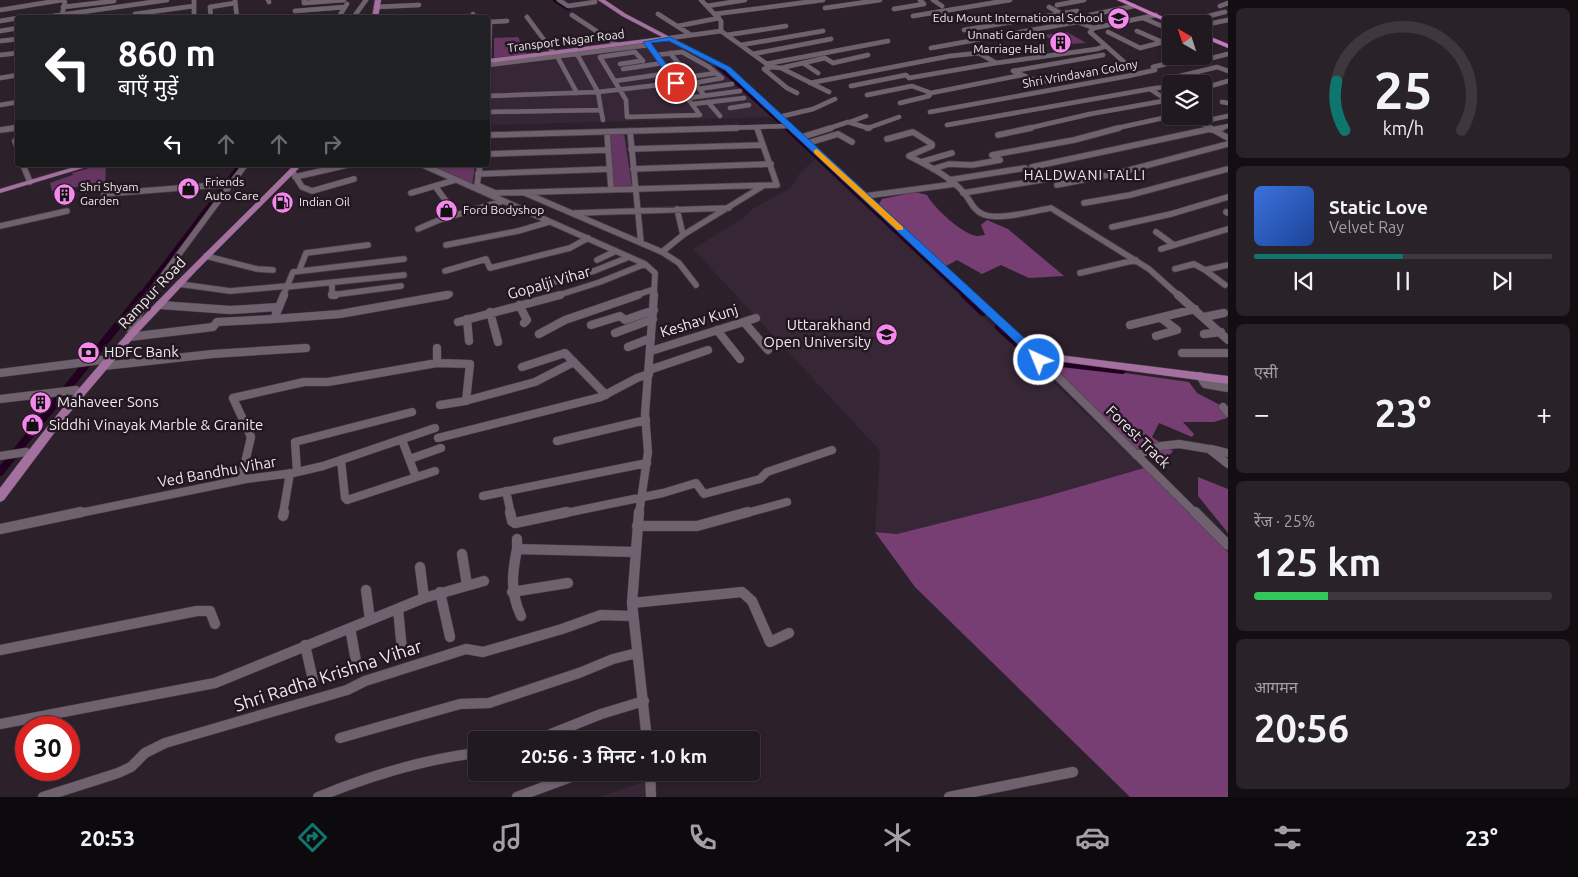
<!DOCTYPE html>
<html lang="hi">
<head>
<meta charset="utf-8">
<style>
  :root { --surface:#211920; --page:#292229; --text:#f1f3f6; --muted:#a2a0a5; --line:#3e383e; --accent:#0f766e }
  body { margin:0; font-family:Ubuntu,"Noto Sans Devanagari",sans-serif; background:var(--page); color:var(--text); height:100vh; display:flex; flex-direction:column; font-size:19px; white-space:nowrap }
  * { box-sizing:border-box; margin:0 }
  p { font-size:16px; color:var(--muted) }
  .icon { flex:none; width:28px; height:28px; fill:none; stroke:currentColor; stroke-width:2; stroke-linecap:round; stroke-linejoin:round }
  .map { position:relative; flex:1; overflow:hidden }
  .side { display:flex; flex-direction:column; gap:8px; padding:8px; background:#120e12; width:350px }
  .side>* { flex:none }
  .top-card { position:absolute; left:15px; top:15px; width:475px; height:152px; border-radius:5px; box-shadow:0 1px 4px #0004,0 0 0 1px var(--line); background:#202124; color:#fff; overflow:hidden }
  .needle { width:32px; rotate:321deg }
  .buttons { position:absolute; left:1162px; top:15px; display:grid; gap:10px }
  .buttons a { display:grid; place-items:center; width:50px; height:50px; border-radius:5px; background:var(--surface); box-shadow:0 1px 4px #0004,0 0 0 1px var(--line); font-size:25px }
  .speed { position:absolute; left:15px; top:716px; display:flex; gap:10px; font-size:25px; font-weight:700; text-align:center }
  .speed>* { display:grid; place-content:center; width:65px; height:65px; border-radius:50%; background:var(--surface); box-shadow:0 1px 4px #0004,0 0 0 1px var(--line); line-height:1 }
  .speed .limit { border:8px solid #d22; background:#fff; color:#111 }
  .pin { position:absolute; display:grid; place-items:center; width:42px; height:42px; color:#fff; margin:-21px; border:2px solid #fff; border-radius:50%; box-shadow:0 1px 5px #0007 }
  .me { position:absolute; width:55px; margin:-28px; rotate:316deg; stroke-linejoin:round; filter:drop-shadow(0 0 4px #0008) }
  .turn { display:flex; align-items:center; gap:18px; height:105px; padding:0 20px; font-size:22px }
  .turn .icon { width:65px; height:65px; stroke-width:2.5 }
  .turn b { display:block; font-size:35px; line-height:42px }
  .lanes { display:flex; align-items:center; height:48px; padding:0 20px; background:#0003; justify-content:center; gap:25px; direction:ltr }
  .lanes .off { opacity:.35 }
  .big { font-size:38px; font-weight:600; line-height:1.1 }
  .side .widget { flex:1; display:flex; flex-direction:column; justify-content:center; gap:8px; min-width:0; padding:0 18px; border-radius:8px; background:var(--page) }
  .side .dial { align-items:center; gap:0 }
  .dial svg { height:130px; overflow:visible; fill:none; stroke:var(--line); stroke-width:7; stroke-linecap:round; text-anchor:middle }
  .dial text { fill:var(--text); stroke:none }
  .song { display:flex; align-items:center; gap:15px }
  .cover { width:60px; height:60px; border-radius:8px; background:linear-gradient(135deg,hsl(220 70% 55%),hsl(220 70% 35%)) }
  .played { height:5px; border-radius:2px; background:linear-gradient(90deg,var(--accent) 50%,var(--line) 50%) }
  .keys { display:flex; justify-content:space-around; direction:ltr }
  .heat { display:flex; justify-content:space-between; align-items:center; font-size:28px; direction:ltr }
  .charge { height:8px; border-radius:4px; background:linear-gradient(90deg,#34c759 25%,var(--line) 0) }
  .trip { position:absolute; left:468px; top:731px; width:292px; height:50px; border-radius:5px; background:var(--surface); box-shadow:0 1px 4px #0004,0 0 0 1px var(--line); font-weight:600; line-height:50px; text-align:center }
  .menu { display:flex; height:80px; justify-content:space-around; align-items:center; background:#0d0a0d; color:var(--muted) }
  .menu .icon { width:35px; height:35px }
  .menu .selected { color:var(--accent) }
  .menu b { font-size:22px; color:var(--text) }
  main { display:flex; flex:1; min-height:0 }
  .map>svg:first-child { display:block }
  .built { fill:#372635 }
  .green { fill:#653661 }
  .forest { fill:#773e73 }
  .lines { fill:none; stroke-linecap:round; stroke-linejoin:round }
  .canal-far2 { stroke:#220020; stroke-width:4.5 }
  .canal-far1 { stroke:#220020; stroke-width:5.5 }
  .canal { stroke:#220020; stroke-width:8 }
  .minor-far3-casing { stroke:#493f48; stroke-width:5 }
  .minor-far2-casing { stroke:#493f48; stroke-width:7 }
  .minor-far1-casing { stroke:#493f48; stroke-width:9 }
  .minor-casing { stroke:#493f48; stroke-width:11 }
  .major-casing { stroke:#493f48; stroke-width:1 }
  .highway-casing { stroke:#493f48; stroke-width:1 }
  .minor-far3 { stroke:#6f616d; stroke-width:4.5 }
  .minor-far2 { stroke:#6f616d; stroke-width:5.5 }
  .minor-far1 { stroke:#6f616d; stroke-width:8 }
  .minor { stroke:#6f616d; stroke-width:10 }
  .major { fill:#a4709f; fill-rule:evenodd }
  .highway { fill:#c87ac1; fill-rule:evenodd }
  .route { fill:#1a73e8; stroke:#114b97 }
  .slow { fill:#f59e0b }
  .labels { text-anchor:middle; stroke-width:5; stroke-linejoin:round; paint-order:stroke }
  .far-poi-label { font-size:12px; fill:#efe7ed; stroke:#231821; text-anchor:start }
  .far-street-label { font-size:12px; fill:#efe7ed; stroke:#231821 }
  .far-neighbourhood-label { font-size:14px; letter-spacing:1px; fill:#efe7ed; stroke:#231821 }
  .street-label { font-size:15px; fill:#efe7ed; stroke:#231821 }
  .poi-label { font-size:15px; fill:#efe7ed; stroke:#231821; text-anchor:start }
  .near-street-label { font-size:18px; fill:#efe7ed; stroke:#231821 }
</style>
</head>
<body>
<main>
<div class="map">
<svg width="1228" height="797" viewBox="0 0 1228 797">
  <rect width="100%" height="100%" fill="#2c212b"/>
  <path class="built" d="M668,42L717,66L773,117L488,125V63Z
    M815,159L1144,468L1044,497L897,534L875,532L880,451L693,249L745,217L751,210L790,188L800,173Z
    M646,781L645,797H599Z"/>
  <path class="green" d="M1067,32L1086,43L1070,44L1063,40L1053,41L1044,35Z
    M518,37L527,54L494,58V38Z
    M624,133L632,187L613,188L608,134Z
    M100,165H106L105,188L85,194L82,186L52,191L50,183C58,180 65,177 73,175L72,173Z
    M426,165H475L472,186Z"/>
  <path class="forest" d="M915,192L927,195C933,207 963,235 977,236C980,236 982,235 985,235L981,225L987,220L1008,229L1064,276L1029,278L1001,265L982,274L957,260L946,266L937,263L879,204L882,199Z
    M1046,362L1189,382L1197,393L1220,405L1227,418L1214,422H1183L1194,434L1192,437L1159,423L1152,437L1173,451L1163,462L1131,449Z
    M1144,468L1228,552V797H1130L915,587L875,532L897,534L1044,497Z
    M1198,477L1228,489V533L1198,496Z"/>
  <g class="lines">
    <path class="canal-far2" d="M555,0L568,8
      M716,64L788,129"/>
    <path class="canal-far1" d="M787,128L966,296
      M141,296L241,165"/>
    <path class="canal" d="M965,295L983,312
      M999,327L1035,359
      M1044,361L1122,370
      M0,472L142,295"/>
    <defs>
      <path id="minor-far3" d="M194,0V18
        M235,0L237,18
        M268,0L269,2
        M304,0V3L344,0
        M559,0L568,6L595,2
        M701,0L721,21V31
        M933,0L942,6
        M1057,5L1084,0
        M707,6L745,0
        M1220,6L1228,3
        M63,7L114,1
        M376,7L419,5
        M825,8L880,0
        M894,9L924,4L920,0
        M0,10L62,0L65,2L62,15
        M295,11L345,7
        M135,14L194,6
        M473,14V18
        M658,14L691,35
        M715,14L823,0
        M572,15L616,44
        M1090,15L1134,6
        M913,16L1010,0
        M527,17L553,52
        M25,18L53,16L167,0
        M181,18L194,16
        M211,18L210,7L235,3
        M338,18L347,4
        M353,18L366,0
        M1143,18L1171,30
        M0,21L18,18
        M1077,22L1094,28
        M1176,24L1225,12
        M1204,25L1228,20
        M678,26L719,18
        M964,30L1077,11
        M0,31L18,28
        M1137,31L1162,42
        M1108,32L1140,48L1171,40
        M727,35L786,26
        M670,38L721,31L771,67L781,68L829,92
        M0,41L18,39
        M741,45L823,31
        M1106,46L1124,62
        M931,48L1077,22L1049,7
        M670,53L704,95
        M753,54L831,39
        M0,55L18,53
        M656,55L682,52L709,67L722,78L694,83
        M1103,55L1013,71L1039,82L1123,67
        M557,56L577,93
        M489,59L490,22L507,21
        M643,61L635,52L600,57L626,100L627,117L700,115L676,83
        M803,63L818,73
        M620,64L640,61
        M766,64L888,41
        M488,65L649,45
        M772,67L764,69L787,88L797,93
        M781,68L825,58L833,63L868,55
        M623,69L663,63
        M689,77L716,73
        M0,78L18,75
        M1172,78L1217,67L1228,71
        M615,81L670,73
        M810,83L950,56L979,53L996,63L1097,49L1106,46L1090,32L1094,28L1156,15
        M851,86L906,75L909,78L996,63
        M1204,88L1228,81
        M699,89L732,84
        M1150,89L1171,86
        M867,95L912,86L931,93L1022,75
        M488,96L598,92L676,83L647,42
        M688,98L740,91
        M708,102L720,116
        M1222,102L1228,103
        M900,103L929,96L931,93
        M693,104L744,98
        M0,105L18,102
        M730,108L749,105
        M601,110L603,120
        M488,112L601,110L598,92L577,54
        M930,112L1128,76L1155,70L1153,67L1196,57L1204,60L1228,54
        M779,117L813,109L835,99
        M850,122L866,116
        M947,125L1150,89L1168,101
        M757,127L758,129
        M7,129L18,127
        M695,129L789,126
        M827,129L848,122L868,128L899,117
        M1025,129L1090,114L1169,100
        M1113,129L1172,116
        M1212,129L1200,122L1228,116
        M1217,129L1228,126"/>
      <path id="minor-far2" d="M867,128H869
        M1210,128L1228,138
        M0,130L15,128
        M1212,130L1222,128
        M630,131L641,243
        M607,132L611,189
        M488,135L737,128
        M998,135L1031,128
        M802,137L831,128
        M18,139L15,141L18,149
        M887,139L913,132L932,144V146L909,156C928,166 950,176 964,193C971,201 973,211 985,215C1001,220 1034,211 1051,208L1149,269L1179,296
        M808,143L838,134L852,142
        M631,149L763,145
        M488,154L608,150
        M1000,160L992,155L1074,140L1119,128
        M921,162L952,153
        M23,165L30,182
        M423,165L645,264L655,273L654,296
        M480,165L477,185L495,193L777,185L757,128
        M1032,167L1210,129
        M633,169L771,164
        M933,169L949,164L972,165L1000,160
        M292,171L302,187L312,191L354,179
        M478,174L610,169
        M295,177L347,165
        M949,180L1025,168
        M1057,185L1118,173L1228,144
        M435,186L446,201
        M411,193L455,180
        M525,193L662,252L679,263L696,285
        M963,193L1047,179
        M104,194L230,184
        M865,196L955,184
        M1084,203L1130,195L1228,169
        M677,209L683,235
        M1226,212L1228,213
        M575,213L729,208
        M0,226L67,211
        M1112,227L1171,214L1228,197
        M418,229L439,220L503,201
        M1156,232L1174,245
        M446,245L518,231L549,222
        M1161,249L1228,229
        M662,252L683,235L763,186
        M206,256L257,269L273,270
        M597,260L616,251
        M1175,269L1194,264L1205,270L1228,265
        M1205,270L1225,285
        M299,271L306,253L368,245
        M445,271L486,259L490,268L570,248L588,238
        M1080,273L1136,260
        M179,284L230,291L287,286
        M332,284V295L401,286
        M286,287L404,275
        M534,287L594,271L629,257
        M148,296L245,165
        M283,296L293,272L404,259
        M440,296L450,294
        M556,296L600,282L645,264
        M634,296L654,289"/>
      <path id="minor-far1" d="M332,295H335
        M1178,295L1228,340
        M160,305L230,310L279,307
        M519,305L527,320L524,323
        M490,312L498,342
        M1204,317L1224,313
        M274,319L340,314L447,295
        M467,319L469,341
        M458,322L560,295
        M744,322L768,350
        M591,325L620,316L625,320L654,310
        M1130,325L1195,309
        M130,329L149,295
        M717,330L740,359
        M615,333L653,319
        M539,334L565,320L638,295
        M1204,334L1221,332
        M1156,336L1177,330L1161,318
        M129,337L213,327L217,322L274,319L284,295
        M628,347L651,338
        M437,348V363
        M1029,348L1196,514
        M651,351L756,318
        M1182,353H1228
        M104,366L212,354L306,348
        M522,367L565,353L606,395
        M649,370L708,350
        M0,373L102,360
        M1200,376L1205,384L1228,388
        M0,399L76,390
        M440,405L465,401L535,382L574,362
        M1223,407L1228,413
        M438,438L601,397L637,378L649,374
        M402,440L416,477
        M557,441L646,420
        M1211,449L1228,453
        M1136,455L1161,446L1179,444L1209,449L1228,464
        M0,456L26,452
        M410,459L441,448
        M341,460L345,498L347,500L435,471
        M297,472L295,442L412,412
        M241,480L251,437L233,398L304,382H328L437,363L470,364L466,401
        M506,491L511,514
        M483,496L647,463
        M75,514L246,479L293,473L323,466L435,428
        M283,514L290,473
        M561,514L663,493L696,483L704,494L760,479L767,472L832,450
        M639,514L648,452L645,414L654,295
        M743,514L787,502"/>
      <path id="minor" d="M510,512L512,521L515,523L567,512
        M639,512L632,603L647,740
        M1195,512L1228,545
        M283,516L284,512
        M637,526H697L748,512
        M0,529L81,512
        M517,539V549
        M462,554L467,585
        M420,567L424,598
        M366,590L370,620
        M440,592L450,637
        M512,592L568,583
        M632,603L742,592L752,601L770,642L789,633
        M398,609L402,650
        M521,616C510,592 512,574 517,549L635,552
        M350,628L356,661
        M305,645L313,680
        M0,650L197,611H210L215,624
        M0,724L215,683L424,598L484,581
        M340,738L460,704L489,703L579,673L613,659L637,653
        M536,740L601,714L644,701
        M650,772L651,797
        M43,797L118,773L131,767L145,753L165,743L347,690L365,681L466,649L483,652L562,629L601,615L632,616
        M318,797C369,776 421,760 476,753
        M517,797L584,772
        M949,797L1073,772"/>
      <path id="major" d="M375,0H381L378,18H372Z
        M598,0H605L626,14L729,68L1032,346L1051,354L1228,376V384L1049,360L1026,350L725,70L667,40L488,63V59L662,37L622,16Z
        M81,165H93L0,193V189Z
        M294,165H302L197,270L135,336L67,416L4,500L0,502V488C47,425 97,365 151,308C198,259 247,213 294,165Z"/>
      <path id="highway" d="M1117,0H1125L1179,24H1171Z
        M1204,34L1228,44V48L1204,38Z"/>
    </defs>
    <use href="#minor-far3" class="minor-far3-casing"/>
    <use href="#minor-far2" class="minor-far2-casing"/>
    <use href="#minor-far1" class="minor-far1-casing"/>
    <use href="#minor" class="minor-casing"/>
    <use href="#major" class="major-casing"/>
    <use href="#highway" class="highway-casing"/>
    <use href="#minor-far3" class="minor-far3"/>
    <use href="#minor-far2" class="minor-far2"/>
    <use href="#minor-far1" class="minor-far1"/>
    <use href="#minor" class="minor"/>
    <use href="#major" class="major"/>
    <use href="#highway" class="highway"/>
  </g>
  <path class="route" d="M670,37L730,67L1033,346L1044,360L1043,362H1035L1025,351L725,70L669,41L651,43L680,83L674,84L643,42Z"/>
  <path class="slow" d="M817,149L903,227V230H897L814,153V150Z"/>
  <defs>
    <symbol id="school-disc" viewBox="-11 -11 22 22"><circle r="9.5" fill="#f688ed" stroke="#231821"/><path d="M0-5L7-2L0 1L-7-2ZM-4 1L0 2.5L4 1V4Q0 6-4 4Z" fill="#111"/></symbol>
    <symbol id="building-disc" viewBox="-11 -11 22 22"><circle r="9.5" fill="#f688ed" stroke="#231821"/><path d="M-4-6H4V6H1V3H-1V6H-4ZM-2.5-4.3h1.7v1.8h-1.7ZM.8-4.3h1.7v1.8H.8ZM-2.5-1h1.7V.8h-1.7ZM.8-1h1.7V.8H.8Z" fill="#111"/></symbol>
    <symbol id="shop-disc" viewBox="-11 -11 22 22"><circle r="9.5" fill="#f688ed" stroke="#231821"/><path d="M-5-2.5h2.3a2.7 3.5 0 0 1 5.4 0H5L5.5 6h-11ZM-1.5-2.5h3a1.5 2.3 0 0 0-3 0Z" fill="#111"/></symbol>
    <symbol id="fuel-disc" viewBox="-11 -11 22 22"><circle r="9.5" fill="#f688ed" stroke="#231821"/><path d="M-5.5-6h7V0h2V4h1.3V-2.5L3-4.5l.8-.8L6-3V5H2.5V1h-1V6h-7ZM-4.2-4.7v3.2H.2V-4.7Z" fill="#111"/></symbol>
    <symbol id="university-disc" viewBox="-11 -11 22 22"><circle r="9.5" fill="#f688ed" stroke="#231821"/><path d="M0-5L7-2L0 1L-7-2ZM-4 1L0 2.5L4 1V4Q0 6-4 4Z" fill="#111"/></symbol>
    <symbol id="bank-disc" viewBox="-11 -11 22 22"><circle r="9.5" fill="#f688ed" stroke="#231821"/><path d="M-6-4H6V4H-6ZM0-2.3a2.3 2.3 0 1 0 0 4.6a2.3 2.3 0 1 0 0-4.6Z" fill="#111"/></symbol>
  </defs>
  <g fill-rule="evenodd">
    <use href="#school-disc" x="1106" y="6" width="25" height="25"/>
    <use href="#building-disc" x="1048" y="30" width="25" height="25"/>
    <use href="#shop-disc" x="176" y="176" width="25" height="25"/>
    <use href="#building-disc" x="52" y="182" width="25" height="25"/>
    <use href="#fuel-disc" x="270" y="190" width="25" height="25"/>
    <use href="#shop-disc" x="434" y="198" width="25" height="25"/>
    <use href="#university-disc" x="874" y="322" width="25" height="25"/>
    <use href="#bank-disc" x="76" y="340" width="25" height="25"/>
    <use href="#building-disc" x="28" y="390" width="25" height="25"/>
    <use href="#shop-disc" x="20" y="412" width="25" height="25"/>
  </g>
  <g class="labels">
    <g class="far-poi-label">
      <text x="1103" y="22" text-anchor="end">Edu Mount International School</text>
      <text x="1045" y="39" text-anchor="end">Unnati Garden<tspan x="1045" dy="14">Marriage Hall</tspan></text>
      <text x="205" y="186">Friends<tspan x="205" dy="14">Auto Care</tspan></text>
      <text x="80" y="191">Shri Shyam<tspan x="80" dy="14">Garden</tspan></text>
      <text x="299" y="206">Indian Oil</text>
      <text x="463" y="214">Ford Bodyshop</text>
    </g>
    <g class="far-street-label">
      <text transform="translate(566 41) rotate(-7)" y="4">Transport Nagar Road</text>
      <text transform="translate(1080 74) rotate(-10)" y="4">Shri Vrindavan Colony</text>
    </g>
    <g class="far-neighbourhood-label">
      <text x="1085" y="180">HALDWANI TALLI</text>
    </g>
    <g class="street-label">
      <text transform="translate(549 283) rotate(-16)" y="5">Gopalji Vihar</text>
      <text transform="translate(152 293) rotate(-47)" y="5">Rampur Road</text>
      <text transform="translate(699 321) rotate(-17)" y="5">Keshav Kunj</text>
      <text transform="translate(1138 437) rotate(44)" y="5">Forest Track</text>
      <text transform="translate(217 472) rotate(-10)" y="5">Ved Bandhu Vihar</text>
    </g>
    <g class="poi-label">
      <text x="871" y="330" text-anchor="end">Uttarakhand<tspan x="871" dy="17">Open University</tspan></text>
      <text x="104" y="357">HDFC Bank</text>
      <text x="57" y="407">Mahaveer Sons</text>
      <text x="49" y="430">Siddhi Vinayak Marble &amp; Granite</text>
    </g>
    <g class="near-street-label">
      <text transform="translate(328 676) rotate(-18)" y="6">Shri Radha Krishna Vihar</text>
    </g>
  </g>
</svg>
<div class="buttons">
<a><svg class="needle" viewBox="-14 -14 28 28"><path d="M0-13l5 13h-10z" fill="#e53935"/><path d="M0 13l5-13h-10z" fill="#a2a0a5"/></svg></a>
<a><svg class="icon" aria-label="layers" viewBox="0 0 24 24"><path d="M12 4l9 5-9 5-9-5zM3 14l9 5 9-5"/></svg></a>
</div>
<div class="speed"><div class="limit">30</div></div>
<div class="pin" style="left:676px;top:83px;background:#d93025"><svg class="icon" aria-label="arrive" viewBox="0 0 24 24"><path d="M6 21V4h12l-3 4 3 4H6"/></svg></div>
<svg class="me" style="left:1039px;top:360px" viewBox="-20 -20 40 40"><circle r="17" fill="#1a73e8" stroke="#fff" stroke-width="3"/><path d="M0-11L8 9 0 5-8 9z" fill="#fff"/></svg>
<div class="trip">20:56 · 3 मिनट · 1.0 km</div>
<div class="top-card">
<div class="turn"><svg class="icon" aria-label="left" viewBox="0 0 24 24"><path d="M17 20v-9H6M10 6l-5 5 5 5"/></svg><div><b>860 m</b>बाएँ मुड़ें</div></div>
<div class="lanes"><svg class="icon" aria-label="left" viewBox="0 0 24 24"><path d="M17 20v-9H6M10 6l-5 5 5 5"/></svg><svg class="icon off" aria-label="ahead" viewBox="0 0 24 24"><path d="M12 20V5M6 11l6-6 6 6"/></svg><svg class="icon off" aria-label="ahead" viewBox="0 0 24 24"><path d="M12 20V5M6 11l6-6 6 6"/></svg><svg class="icon off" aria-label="right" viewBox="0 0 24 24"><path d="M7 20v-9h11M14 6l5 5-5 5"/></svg></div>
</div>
</div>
<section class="side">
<div class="widget dial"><svg viewBox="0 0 100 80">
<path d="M14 69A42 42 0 1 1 86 69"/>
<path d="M14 69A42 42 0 0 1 9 39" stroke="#0f766e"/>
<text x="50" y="56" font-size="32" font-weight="700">25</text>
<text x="50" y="72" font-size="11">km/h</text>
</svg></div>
<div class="widget">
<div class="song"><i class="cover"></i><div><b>Static Love</b><p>Velvet Ray</p></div></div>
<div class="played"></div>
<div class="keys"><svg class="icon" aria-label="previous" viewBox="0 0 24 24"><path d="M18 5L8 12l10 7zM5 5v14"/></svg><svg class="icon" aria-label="pause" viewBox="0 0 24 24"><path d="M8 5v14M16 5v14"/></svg><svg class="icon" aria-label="next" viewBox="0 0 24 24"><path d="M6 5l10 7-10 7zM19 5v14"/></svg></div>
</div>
<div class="widget"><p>एसी</p>
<div class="heat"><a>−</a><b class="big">23°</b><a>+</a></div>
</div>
<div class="widget"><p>रेंज · 25%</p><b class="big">125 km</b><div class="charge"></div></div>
<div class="widget"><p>आगमन</p><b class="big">20:56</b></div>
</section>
</main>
<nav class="menu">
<b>20:53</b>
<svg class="icon selected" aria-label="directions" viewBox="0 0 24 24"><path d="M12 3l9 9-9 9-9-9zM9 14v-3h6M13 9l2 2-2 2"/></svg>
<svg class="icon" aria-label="music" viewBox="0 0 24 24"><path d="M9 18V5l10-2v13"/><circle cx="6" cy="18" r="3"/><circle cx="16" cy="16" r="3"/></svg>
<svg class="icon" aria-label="phone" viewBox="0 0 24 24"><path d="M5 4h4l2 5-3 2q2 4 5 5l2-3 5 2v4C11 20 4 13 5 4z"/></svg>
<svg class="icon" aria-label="climate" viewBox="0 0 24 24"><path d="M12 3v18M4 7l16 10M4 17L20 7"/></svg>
<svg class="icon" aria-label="car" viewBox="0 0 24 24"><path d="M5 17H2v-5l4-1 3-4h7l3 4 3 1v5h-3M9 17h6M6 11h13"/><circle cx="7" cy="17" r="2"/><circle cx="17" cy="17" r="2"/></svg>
<svg class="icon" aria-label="filters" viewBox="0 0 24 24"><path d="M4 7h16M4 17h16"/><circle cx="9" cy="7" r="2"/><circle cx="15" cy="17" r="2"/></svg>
<b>23°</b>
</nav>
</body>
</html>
